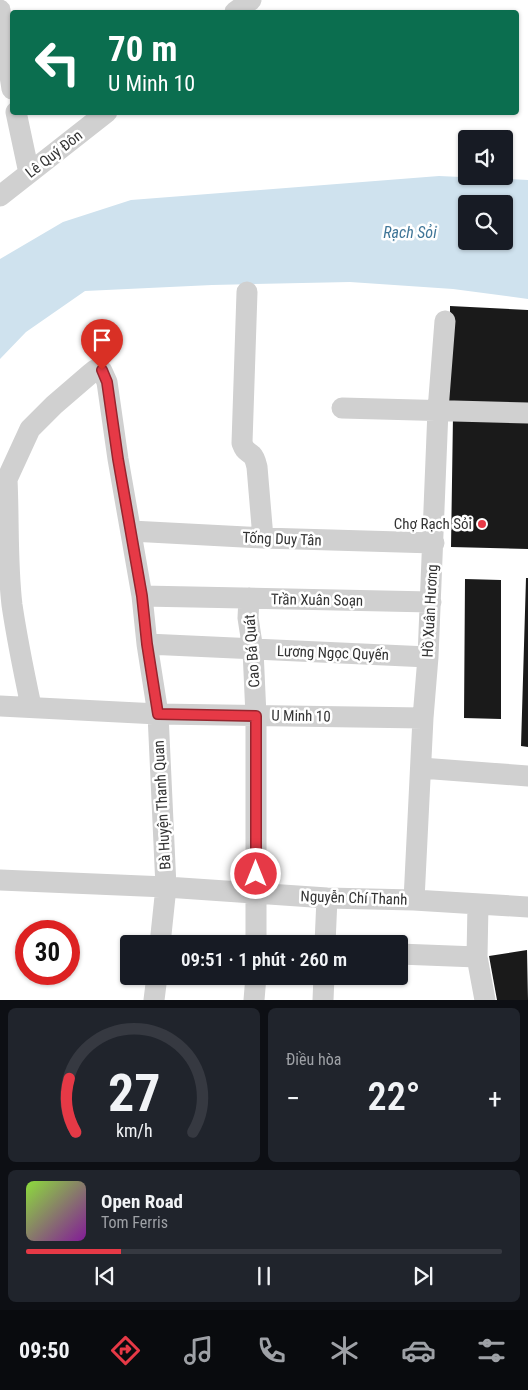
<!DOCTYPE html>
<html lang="vi">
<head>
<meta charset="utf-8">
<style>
  :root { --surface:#171b24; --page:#20242c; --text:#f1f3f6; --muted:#9ea1a6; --line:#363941; --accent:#e63946 }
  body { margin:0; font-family:"Roboto Condensed",sans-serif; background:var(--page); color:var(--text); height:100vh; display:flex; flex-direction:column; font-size:19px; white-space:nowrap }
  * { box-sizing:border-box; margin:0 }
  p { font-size:16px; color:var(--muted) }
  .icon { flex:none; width:28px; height:28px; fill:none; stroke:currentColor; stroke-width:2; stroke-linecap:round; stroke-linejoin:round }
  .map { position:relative; height:1000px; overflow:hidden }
  .drawer { display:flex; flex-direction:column; gap:8px; padding:8px; background:#0d0f14; flex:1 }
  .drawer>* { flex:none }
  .top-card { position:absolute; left:10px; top:10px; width:509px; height:105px; border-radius:5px; box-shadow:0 1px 4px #0004; background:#0b6e4f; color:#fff; overflow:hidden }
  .buttons { position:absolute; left:458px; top:130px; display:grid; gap:10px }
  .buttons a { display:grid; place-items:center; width:55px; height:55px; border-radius:5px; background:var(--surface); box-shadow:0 1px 4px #0004; font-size:25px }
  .speed { position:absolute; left:15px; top:920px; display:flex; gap:10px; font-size:25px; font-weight:700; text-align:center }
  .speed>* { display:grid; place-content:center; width:65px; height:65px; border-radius:50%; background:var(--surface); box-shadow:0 1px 4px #0004; line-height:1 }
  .speed .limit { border:8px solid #d22; background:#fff; color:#111 }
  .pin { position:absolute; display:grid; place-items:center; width:42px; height:42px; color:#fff; margin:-51px -21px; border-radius:50% 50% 50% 0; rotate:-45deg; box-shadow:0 0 5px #0007 }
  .pin .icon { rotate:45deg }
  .me { position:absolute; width:55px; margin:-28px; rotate:0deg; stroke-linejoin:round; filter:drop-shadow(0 0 4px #0008) }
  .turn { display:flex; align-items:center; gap:18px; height:105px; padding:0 15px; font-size:22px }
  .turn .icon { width:65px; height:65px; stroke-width:2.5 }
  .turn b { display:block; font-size:35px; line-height:42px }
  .big { font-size:38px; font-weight:600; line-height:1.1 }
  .drawer .card { flex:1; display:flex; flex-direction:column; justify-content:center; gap:8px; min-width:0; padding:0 18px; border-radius:8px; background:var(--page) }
  .drawer .dial { align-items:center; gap:0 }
  .dial svg { height:130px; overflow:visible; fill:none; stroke:var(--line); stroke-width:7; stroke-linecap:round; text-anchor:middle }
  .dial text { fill:var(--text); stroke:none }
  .song { display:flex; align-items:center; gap:15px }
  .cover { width:60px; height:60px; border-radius:8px; background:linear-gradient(135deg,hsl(90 70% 55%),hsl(290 70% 35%)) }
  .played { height:5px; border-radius:2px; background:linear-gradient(90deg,var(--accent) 20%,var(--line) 20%) }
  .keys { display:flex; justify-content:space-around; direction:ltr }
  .heat { display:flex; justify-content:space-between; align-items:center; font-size:28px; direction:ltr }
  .drawer .tiles { flex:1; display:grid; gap:8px; grid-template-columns:1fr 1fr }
  .card:last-child { grid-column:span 2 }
  .trip { position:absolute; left:120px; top:935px; width:288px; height:50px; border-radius:5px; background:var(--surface); box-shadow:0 1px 4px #0004; font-weight:600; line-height:50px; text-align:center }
  .menu { display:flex; height:80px; justify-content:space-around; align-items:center; background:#090b0e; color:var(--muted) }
  .menu .icon { width:35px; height:35px }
  .menu .active { color:var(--accent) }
  .menu b { font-size:22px; color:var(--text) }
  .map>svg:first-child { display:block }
  .water { fill:#cfe2ee; fill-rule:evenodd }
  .building { fill:#1a1a1a }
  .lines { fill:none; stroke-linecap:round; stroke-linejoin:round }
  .minor { stroke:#d0d0d0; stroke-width:21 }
  .route-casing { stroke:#96252e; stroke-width:12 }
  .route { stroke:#e63946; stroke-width:9 }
  .poi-dot { fill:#e63946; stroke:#fff; stroke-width:2 }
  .labels { text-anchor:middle; stroke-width:5; stroke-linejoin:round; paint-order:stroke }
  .street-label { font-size:15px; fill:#333; stroke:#fff }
  .poi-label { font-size:15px; fill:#333; stroke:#fff; text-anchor:end }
  .water-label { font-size:16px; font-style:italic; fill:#3f7597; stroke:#fff }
</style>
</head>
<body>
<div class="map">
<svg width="528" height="1000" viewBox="0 0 528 1000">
  <rect width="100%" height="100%" fill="#fff"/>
  <path class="water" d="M439,176L528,180V299L453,289L350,282L212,285L85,291L26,332L0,359V259L63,222L131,200ZM466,204H504V241H466Z"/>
  <path class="building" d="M450,306L528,310V412L448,408L450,354Z
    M453,416L528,417V549L451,547Z
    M526,578H528V747L521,746Z
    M465,579L501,580V719L464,718Z
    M527,950L528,1000H497L489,956Z"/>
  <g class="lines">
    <path class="minor" d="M0,10L12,89
      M235,12L251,0
      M16,112L29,173
      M0,196L107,112
      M247,292L242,443C245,451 246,450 252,455C255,458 256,463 257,467L263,538
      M342,408L528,413
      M7,479C9,521 7,563 12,605C17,639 24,673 31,706
      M0,488L7,479L30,429L54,405L90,374L95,370L102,371L107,382L118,459L142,596L147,644L158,714L166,887L160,944
      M131,531L263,538L434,543
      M142,596L431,602
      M249,598L248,618L253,650L256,716V944
      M147,644L428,657
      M0,706L158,714L423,718
      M421,768L528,776
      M0,880L166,887L327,898L414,900L528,907
      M414,900L423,718L428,657L438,410L445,321
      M478,904L477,957L485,1000
      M325,944L327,898
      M399,954L477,957
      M154,1000L157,976
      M254,1000L256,976
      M323,1000L324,976"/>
  </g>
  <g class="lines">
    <defs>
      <path id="route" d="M102,370L107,382L118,459L142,596L147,644L158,714L256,716V874"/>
    </defs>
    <use href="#route" class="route-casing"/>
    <use href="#route" class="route"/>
  </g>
  <circle class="poi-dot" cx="482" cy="524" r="5"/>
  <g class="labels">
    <g class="street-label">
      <text transform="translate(54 154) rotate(-38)" y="5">Lê Quý Đôn</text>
      <text transform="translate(282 539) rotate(2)" y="5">Tống Duy Tân</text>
      <text transform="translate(317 600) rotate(1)" y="5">Trần Xuân Soạn</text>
      <text transform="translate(430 611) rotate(-87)" y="5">Hồ Xuân Hương</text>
      <text transform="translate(252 651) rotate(-94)" y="5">Cao Bá Quát</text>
      <text transform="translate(333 653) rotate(2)" y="5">Lương Ngọc Quyến</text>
      <text transform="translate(301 716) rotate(1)" y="5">U Minh 10</text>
      <text transform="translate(162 805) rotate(-93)" y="5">Bà Huyện Thanh Quan</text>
      <text transform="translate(354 898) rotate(2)" y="5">Nguyễn Chí Thanh</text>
    </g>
    <g class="poi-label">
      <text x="472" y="529">Chợ Rạch Sỏi</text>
    </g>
    <g class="water-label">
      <text x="410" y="238">Rạch Sỏi</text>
    </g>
  </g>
</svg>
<div class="buttons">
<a><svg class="icon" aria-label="sound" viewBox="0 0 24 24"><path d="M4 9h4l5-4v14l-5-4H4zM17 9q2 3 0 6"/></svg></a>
<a><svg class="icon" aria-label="search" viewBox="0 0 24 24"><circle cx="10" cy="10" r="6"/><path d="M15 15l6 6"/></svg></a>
</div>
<div class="speed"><div class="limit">30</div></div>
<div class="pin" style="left:102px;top:370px;background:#d93025"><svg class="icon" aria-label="arrive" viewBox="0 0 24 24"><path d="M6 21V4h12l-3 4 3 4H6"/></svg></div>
<svg class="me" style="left:256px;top:874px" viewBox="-20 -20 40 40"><circle r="17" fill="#e63946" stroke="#fff" stroke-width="3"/><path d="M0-11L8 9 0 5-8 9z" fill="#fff"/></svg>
<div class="trip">09:51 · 1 phút · 260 m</div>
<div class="top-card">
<div class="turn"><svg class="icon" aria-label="left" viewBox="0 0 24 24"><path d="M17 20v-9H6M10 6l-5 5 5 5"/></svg><div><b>70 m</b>U Minh 10</div></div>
</div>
</div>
<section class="drawer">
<div class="tiles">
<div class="card dial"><svg viewBox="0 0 100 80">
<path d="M14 69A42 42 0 1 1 86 69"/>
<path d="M14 69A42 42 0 0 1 10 36" stroke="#e63946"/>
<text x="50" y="56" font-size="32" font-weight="700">27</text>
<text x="50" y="72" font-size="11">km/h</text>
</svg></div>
<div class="card"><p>Điều hòa</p>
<div class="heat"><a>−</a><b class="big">22°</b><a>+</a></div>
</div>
<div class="card">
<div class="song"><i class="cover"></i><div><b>Open Road</b><p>Tom Ferris</p></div></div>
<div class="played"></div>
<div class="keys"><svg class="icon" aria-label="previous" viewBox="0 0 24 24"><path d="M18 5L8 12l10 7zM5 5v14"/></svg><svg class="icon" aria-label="pause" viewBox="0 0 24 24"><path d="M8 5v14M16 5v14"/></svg><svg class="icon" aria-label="next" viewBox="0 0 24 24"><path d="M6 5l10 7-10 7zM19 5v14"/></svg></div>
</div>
</div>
</section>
<nav class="menu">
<b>09:50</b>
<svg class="icon active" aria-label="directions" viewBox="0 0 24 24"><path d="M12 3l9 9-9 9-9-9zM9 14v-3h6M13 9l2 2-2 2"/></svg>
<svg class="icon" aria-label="music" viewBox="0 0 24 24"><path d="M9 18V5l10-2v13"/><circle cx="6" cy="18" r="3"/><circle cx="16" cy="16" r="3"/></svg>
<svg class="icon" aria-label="phone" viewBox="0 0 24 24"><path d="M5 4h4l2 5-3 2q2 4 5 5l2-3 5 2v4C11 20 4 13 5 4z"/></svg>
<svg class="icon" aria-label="climate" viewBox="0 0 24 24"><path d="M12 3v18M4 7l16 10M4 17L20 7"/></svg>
<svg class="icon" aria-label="car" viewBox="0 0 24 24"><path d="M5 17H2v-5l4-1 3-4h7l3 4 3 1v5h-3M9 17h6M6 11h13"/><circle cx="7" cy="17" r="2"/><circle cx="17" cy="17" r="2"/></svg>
<svg class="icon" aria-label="filters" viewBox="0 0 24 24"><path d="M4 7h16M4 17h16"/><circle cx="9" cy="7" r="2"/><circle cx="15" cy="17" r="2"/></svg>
</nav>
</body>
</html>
